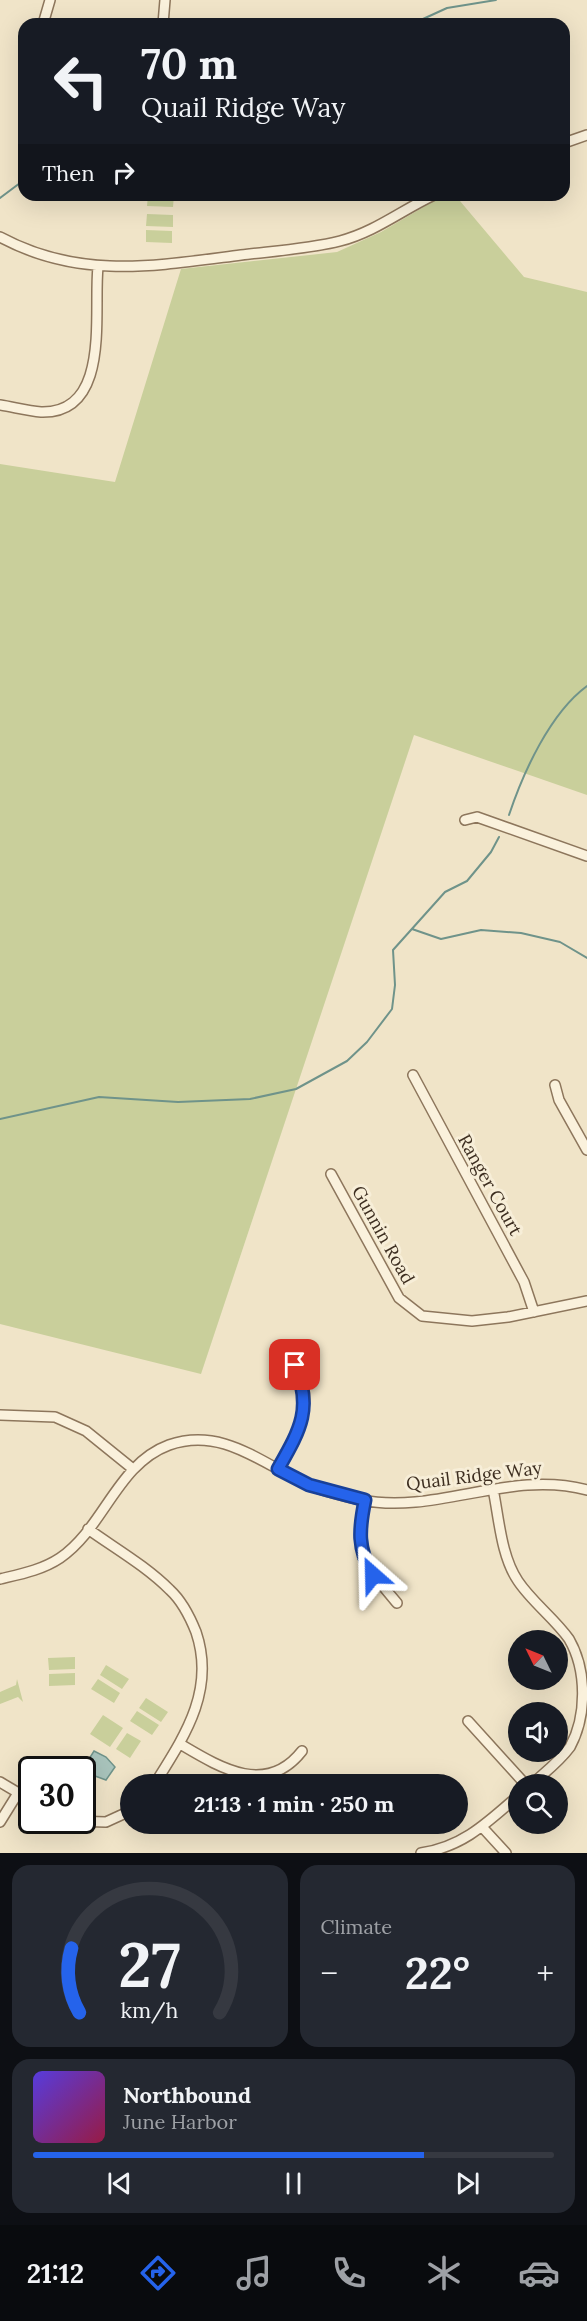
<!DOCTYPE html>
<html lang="en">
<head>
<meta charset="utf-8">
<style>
  :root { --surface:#171b24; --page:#242831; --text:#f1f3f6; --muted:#9ea1a6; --line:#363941; --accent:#2563eb }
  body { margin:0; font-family:Lora,serif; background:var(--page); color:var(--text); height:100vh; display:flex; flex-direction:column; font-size:22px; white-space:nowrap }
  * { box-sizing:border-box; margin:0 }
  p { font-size:20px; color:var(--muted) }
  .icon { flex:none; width:33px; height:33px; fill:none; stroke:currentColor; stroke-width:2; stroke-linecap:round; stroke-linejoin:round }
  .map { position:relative; height:1853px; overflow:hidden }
  .details { display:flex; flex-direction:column; gap:12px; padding:12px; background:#0d0f14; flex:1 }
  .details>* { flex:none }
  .top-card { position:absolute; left:18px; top:18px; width:552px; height:183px; border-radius:18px; box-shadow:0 6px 24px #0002; background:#171b24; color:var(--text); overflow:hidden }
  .needle { width:39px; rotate:313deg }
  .tools { position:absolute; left:508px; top:1630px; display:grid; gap:12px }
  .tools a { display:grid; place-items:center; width:60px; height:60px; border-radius:50%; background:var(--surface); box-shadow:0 6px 24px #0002; font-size:30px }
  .speed { position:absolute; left:18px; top:1756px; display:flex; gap:12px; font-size:30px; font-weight:700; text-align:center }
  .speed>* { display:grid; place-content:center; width:78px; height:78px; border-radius:50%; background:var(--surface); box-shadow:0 6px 24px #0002; line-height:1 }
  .speed .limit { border:3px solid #111; border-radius:9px; background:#fff; color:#111 }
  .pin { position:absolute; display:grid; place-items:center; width:51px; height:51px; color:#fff; margin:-26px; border-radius:12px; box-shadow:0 3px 9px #0006 }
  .me { position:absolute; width:66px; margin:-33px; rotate:335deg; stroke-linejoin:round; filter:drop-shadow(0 0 4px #0008) }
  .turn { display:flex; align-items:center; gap:21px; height:126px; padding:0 24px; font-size:27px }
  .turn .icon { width:78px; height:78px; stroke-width:2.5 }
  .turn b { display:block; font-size:42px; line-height:51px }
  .then { display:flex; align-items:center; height:57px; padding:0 24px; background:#0003; gap:12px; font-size:22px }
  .big { font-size:45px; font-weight:700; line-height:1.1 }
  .details .tile { flex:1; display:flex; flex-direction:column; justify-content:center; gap:9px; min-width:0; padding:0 21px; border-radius:18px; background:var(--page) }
  .details .dial { align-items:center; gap:0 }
  .dial svg { height:156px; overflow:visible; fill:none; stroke:var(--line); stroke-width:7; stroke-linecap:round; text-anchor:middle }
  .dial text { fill:var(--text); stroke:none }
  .song { display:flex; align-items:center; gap:18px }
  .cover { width:72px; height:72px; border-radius:9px; background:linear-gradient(135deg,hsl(250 70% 55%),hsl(340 70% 35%)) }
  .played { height:6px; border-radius:3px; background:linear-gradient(90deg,var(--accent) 75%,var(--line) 75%) }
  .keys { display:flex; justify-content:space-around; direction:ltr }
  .heat { display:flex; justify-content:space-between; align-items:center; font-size:33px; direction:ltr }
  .details .tiles { flex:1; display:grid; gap:12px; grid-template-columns:1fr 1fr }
  .tile:last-child { grid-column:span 2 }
  .trip { position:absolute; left:120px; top:1774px; width:348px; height:60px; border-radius:30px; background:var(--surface); box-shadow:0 6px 24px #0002; font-weight:700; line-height:60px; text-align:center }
  .tabs { display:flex; height:96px; justify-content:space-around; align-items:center; background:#090b0e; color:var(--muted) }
  .tabs .icon { width:42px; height:42px }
  .tabs .on { color:var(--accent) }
  .tabs b { font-size:27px; color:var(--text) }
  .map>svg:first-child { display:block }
  .green { fill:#c9cf9b }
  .water { fill:#a9c4bc; stroke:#6f938a; stroke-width:1.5 }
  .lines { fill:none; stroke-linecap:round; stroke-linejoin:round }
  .stream { stroke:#6f938a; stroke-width:2 }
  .minor-casing { stroke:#8d765c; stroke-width:12 }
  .minor { stroke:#faf1dc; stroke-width:9 }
  .route-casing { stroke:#184099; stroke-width:15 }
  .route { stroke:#2563eb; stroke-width:10 }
  .labels { text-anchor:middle; stroke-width:6; stroke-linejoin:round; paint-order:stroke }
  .street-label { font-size:18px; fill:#3d2e20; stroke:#f7eed8 }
</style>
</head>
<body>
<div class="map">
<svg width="587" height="1853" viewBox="0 0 587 1853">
  <rect width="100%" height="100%" fill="#f0e4c8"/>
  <path class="green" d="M148,195H174L173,207L147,206Z
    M444,195L460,201L524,277L587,292V795L414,735L201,1374L0,1324V464L115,482L181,269L337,252L381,232Z
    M147,214L173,215V227L146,226Z
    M146,230L172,231V243L146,242Z
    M75,1657V1669L49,1670L48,1658Z
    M106,1665L129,1679L122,1689L100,1675Z
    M75,1673V1685L49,1686V1674Z
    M17,1679L23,1702L18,1697L0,1704V1692L16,1685Z
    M98,1679L120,1693L114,1703L91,1689Z
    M146,1698L168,1712L161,1722L139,1708Z
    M137,1711L159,1725L152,1735L130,1721Z
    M103,1715L123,1728L110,1747L90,1734Z
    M127,1733L141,1741L130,1758L116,1749Z"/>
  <path class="water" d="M94,1751L106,1757L115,1767L106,1780L95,1776L84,1767Z"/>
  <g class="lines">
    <path class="stream" d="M412,24L447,8L496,0
      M0,198L24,180
      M509,815C523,773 550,713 587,686
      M412,929L441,939L481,930L521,933L560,942L587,958
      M0,1119L99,1097L178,1102L250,1099L296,1089L347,1061L367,1042L392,1009L395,985L393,950L445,892L467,881L491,852L499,837"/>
    <defs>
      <path id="minor" d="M43,24L50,0
        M163,24L165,0
        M564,143L587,135
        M0,237C80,280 155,266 241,255C274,251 308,249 340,241C375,232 402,210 434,195
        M0,405C13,407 28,411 41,412C112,414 93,311 98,267
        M465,820L477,817L587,856
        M413,1075L524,1282L534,1312
        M555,1085L559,1100L587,1150
        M331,1174L399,1298L422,1316L472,1321L508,1317L587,1301
        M0,1415L55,1417L86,1431L133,1469
        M278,1469C300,1430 324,1388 280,1353
        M493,1489C499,1518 501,1556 518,1581C532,1602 554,1618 569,1639C587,1670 587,1716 570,1747C559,1762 544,1773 531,1785
        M365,1500C355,1554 363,1563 397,1603
        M88,1529C116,1549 146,1566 170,1590C182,1601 190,1617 196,1632C216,1691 184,1737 154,1785
        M0,1579C21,1574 42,1570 60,1558C104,1528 117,1464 169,1445C223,1426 263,1465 309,1485C325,1492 344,1496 361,1500C438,1515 510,1469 587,1490
        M468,1721L526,1785
        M180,1744C219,1767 266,1797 302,1751
        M0,1782L32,1801
        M72,1821L106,1822L130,1811
        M0,1822L18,1793
        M483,1828L506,1853
        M421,1853C463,1847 488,1822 519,1795"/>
    </defs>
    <use href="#minor" class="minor-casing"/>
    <use href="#minor" class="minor"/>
  </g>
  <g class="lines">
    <defs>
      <path id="route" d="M295,1365C313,1409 300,1430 278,1469L309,1485L365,1500C359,1529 357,1549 373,1575"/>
    </defs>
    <use href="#route" class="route-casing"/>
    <use href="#route" class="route"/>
  </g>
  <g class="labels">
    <g class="street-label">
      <text transform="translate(490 1185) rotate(61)" y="6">Ranger Court</text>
      <text transform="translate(383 1235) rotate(61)" y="6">Gunnin Road</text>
      <text transform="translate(474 1476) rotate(-7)" y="6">Quail Ridge Way</text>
    </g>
  </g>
</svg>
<div class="tools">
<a><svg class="needle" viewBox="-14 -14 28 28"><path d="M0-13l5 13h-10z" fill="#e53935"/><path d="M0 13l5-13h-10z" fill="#9ea1a6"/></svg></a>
<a><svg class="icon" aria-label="sound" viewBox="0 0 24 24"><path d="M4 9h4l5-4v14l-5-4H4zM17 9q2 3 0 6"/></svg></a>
<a><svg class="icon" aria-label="search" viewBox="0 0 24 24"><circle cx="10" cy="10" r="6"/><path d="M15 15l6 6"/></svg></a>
</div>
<div class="speed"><div class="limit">30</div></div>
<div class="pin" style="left:295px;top:1365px;background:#d93025"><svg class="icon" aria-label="arrive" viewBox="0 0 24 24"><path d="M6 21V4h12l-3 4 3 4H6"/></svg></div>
<svg class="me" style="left:373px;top:1575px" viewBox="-20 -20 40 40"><path d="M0-17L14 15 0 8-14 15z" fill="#2563eb" stroke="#fff" stroke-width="4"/></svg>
<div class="trip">21:13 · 1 min · 250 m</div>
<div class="top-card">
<div class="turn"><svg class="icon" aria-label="left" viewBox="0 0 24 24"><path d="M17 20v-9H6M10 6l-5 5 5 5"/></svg><div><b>70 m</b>Quail Ridge Way</div></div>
<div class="then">Then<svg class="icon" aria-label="right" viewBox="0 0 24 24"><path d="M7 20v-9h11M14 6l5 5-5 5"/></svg></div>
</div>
</div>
<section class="details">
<div class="tiles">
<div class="tile dial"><svg viewBox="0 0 100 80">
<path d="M14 69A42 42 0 1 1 86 69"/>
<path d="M14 69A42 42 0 0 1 10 36" stroke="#2563eb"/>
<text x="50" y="56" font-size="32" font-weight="700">27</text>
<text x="50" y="72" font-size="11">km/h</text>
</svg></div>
<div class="tile"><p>Climate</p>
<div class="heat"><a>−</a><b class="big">22°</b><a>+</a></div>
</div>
<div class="tile">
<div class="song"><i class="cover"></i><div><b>Northbound</b><p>June Harbor</p></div></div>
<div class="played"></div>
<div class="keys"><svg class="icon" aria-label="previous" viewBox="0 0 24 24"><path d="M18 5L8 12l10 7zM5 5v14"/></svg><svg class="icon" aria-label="pause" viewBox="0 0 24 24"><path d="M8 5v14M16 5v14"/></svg><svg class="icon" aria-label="next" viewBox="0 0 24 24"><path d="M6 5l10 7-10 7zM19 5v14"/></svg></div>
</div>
</div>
</section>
<nav class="tabs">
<b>21:12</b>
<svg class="icon on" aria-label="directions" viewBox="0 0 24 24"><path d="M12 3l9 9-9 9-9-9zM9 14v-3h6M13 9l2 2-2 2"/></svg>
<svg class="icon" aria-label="music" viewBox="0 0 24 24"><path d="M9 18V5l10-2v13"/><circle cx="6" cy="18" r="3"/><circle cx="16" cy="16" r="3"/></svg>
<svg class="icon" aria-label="phone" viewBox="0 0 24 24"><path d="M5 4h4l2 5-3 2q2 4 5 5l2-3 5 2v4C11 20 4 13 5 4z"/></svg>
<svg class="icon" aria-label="climate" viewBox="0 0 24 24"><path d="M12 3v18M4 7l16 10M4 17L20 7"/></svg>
<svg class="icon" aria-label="car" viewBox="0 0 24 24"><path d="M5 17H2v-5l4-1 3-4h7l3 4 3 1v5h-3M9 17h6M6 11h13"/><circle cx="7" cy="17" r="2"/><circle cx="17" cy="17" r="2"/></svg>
</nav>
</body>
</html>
